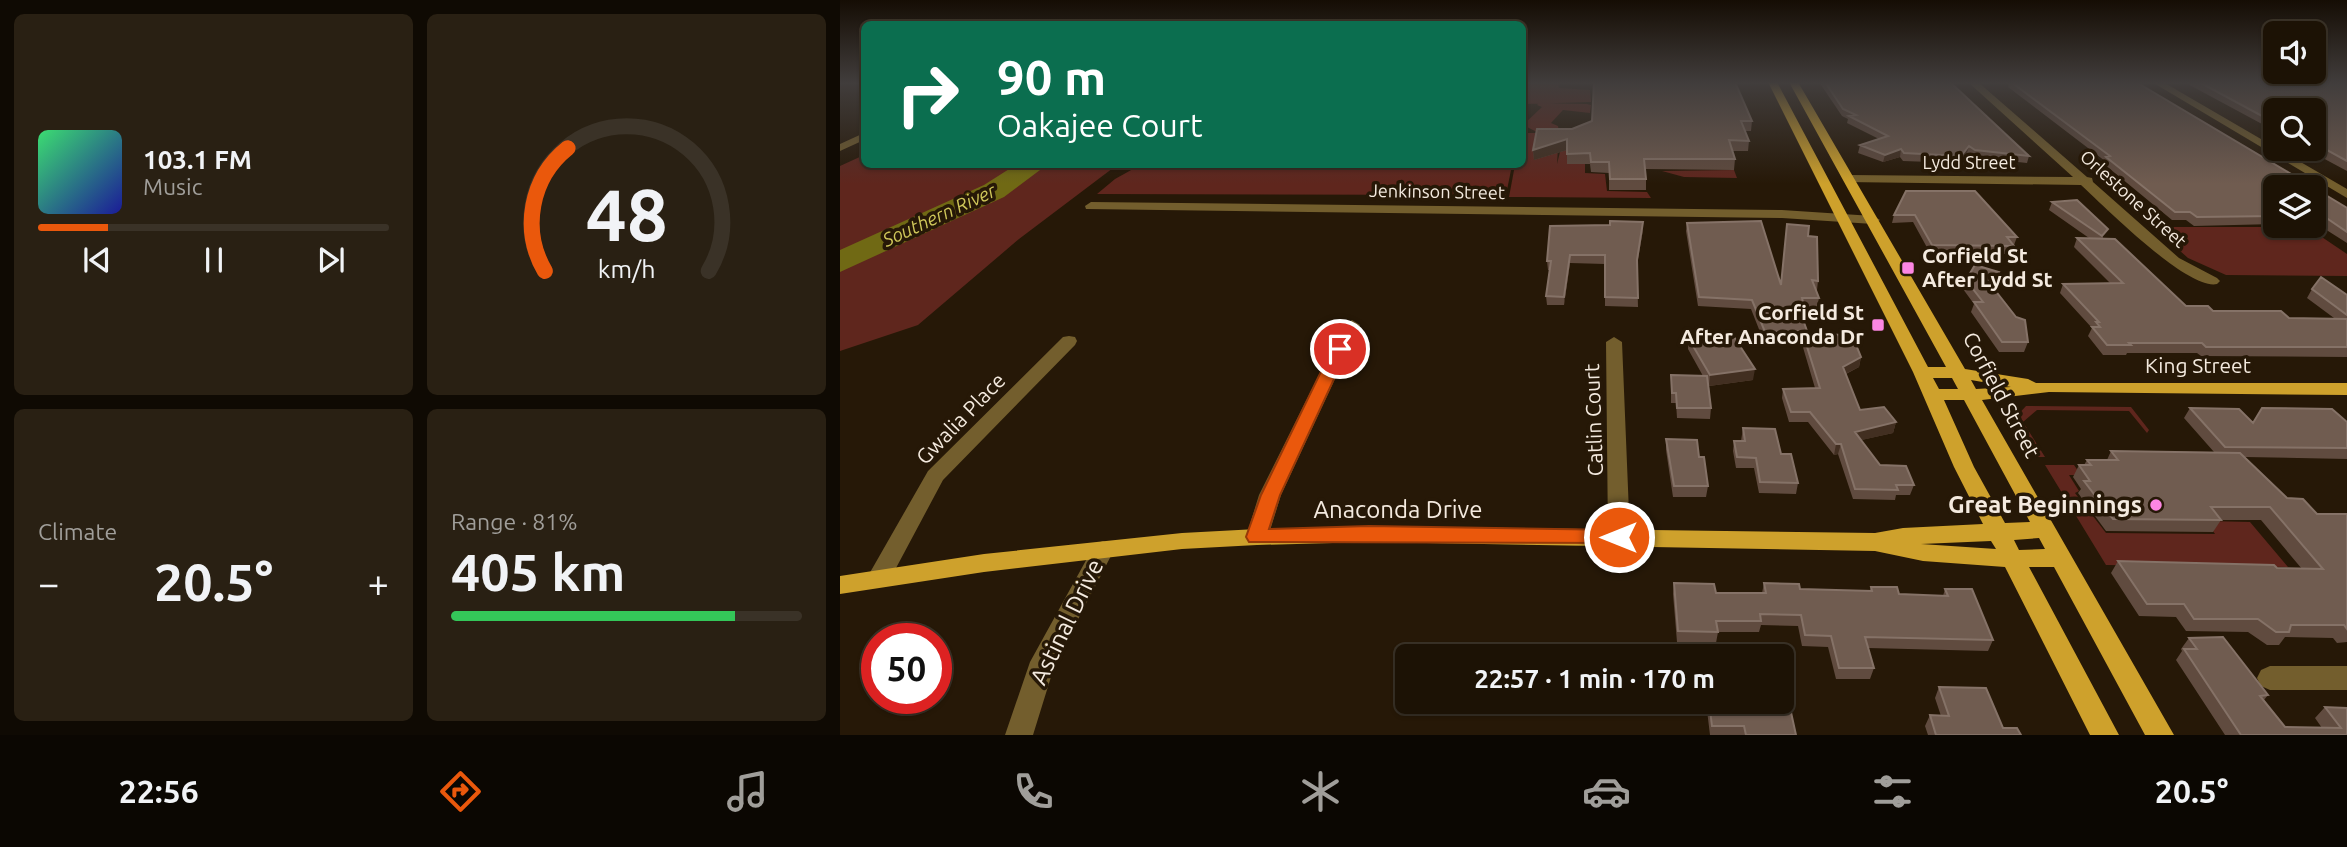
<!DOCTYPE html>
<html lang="en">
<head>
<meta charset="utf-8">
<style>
  :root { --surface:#1c1205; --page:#292013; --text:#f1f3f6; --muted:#a09e9a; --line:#3a3227; --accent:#ea580c }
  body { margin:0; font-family:Ubuntu,sans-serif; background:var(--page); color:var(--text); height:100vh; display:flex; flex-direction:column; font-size:26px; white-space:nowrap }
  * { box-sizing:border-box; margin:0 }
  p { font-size:23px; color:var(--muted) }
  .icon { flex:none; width:38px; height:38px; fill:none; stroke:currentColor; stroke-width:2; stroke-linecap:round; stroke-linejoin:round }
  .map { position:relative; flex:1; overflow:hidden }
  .side { display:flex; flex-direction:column; gap:14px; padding:14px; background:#0f0a03; width:840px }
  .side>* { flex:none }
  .top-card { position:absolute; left:21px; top:21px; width:665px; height:147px; border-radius:10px; box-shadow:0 2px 5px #0004,0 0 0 2px var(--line); background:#0b6e4f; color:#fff; overflow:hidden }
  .tools { position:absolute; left:1423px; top:21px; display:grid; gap:14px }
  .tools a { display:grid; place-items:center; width:63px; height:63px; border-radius:10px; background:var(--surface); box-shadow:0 2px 5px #0004,0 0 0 2px var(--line); font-size:35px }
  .speed { position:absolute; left:21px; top:623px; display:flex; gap:14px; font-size:35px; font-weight:700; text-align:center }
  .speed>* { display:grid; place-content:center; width:91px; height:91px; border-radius:50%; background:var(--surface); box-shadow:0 2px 5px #0004,0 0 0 2px var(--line); line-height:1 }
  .speed .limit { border:10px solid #d22; background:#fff; color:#111 }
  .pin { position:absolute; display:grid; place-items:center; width:60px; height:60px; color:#fff; margin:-30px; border:4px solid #fff; border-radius:50%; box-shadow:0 2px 7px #0007 }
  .me { position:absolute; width:77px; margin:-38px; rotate:270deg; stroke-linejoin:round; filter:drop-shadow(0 0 5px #0008) }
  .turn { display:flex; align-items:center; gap:24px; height:147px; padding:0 21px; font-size:32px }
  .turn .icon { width:91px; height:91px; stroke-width:2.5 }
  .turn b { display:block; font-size:49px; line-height:60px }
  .big { font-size:52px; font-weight:700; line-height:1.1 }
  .side .widget { flex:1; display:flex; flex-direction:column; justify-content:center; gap:10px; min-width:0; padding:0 24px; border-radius:10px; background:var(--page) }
  .side .dial { align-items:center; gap:0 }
  .dial svg { height:182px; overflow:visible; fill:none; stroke:var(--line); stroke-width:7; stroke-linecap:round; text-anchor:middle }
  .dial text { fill:var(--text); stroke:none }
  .song { display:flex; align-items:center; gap:21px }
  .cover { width:84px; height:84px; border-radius:10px; background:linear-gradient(135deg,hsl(140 70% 55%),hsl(240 70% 35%)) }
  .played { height:7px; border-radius:4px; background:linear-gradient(90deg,var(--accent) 20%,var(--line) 20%) }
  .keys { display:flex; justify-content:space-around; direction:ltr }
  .heat { display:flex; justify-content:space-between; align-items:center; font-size:38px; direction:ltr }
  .charge { height:10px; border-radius:5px; background:linear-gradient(90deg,#34c759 81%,var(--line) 0) }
  .side .tiles { flex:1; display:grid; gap:14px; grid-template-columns:repeat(2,1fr) }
  .trip { position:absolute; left:555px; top:644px; width:399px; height:70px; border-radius:10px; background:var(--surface); box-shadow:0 2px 5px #0004,0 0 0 2px var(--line); font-weight:700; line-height:70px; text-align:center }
  .tabs { display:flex; height:112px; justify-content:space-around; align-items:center; background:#0b0702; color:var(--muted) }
  .tabs .icon { width:49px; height:49px }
  .tabs .active { color:var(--accent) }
  .tabs b { font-size:32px; color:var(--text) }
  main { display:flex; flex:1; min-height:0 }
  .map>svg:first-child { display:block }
  .green { fill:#5f261d }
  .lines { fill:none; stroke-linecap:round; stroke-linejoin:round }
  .river { fill:#706914; fill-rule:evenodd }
  .minor { fill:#735e2d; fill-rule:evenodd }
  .major { fill:#cea12c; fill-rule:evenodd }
  .wall { fill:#604b3f }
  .shaded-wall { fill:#422f21 }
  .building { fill:#705c50; stroke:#857267; stroke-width:2 }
  .route { fill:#ea580c; stroke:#983908; stroke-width:2 }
  .poi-dot { fill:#fc86e3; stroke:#261807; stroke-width:2.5 }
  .labels { text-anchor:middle; stroke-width:7; stroke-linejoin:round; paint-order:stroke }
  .far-street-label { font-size:18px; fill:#f4eadf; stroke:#261807 }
  .far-water-label { font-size:19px; font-style:italic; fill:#cfc65a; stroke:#261807 }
  .poi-label { font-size:21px; font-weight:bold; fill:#f4eadf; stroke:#261807; text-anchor:start }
  .street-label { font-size:21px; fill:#f4eadf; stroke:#261807 }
  .near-poi-label { font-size:24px; font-weight:bold; fill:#f4eadf; stroke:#261807; text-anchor:end }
  .near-street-label { font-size:24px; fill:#f4eadf; stroke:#261807 }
</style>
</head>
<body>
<main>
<section class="side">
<div class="tiles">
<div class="widget">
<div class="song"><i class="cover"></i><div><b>103.1 FM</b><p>Music</p></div></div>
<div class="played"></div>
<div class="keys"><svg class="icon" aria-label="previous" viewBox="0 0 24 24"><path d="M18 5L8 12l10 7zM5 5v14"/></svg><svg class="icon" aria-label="pause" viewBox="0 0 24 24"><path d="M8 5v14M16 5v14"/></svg><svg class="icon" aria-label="next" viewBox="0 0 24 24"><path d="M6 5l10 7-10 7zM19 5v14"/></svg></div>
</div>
<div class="widget dial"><svg viewBox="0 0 100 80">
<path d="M14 69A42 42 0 1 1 86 69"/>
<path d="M14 69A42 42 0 0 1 24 15" stroke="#ea580c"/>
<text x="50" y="56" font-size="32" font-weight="700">48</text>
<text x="50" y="72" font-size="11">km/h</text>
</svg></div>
<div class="widget"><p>Climate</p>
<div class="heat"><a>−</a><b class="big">20.5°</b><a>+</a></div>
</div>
<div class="widget"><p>Range · 81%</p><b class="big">405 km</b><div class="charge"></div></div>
</div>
</section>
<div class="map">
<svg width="1507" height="735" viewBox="0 0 1507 735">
  <rect width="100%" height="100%" fill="#261807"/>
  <path class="green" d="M683,82H718L719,88L750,90L751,102L683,104Z
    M699,103L747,104L751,105L750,113L723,110L711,123L718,126L719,132H697L683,125L702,107L697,105Z
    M683,133H697L694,148H718L717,164L721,148L745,151V173L765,174L767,191L807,192L811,198L669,197L675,165L682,164Z
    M24,155V164L277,165L179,239L78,325L0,351V166Z
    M302,164H672V165L666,195L257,194L275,179Z
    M894,170L897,178L844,177L822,171Z
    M1313,227H1467L1507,254V276L1386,275L1348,258Z
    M1186,406L1291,407L1309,430L1307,433L1289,411L1197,410L1183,422L1205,457H1197L1174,419Z
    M1205,465H1234L1241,475H1229L1239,491L1235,493L1266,533L1375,534L1366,521L1410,522L1448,567L1266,565Z"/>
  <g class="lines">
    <path class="river" d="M177,164H208L164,197L0,272V250L144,185Z"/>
    <path class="minor" d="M1128,82H1138L1247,177L1252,178L1253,182L1339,258L1377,278L1380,281L1377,284C1348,291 1264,206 1241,185L1006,182V176L1010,175L1233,177Z
      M1312,82H1323L1507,189V198Z
      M24,133V140L0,151V144Z
      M251,202L942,210L1033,216L1040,220L1033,224L942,218L246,209L245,206Z
      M512,320L520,325L441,495L428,537L425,543L417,545L409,543L406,537L419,495L504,325Z
      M229,336L235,337L237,341L235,345L103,480L48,583L40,585L32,583L28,576L88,471L223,337Z
      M774,337L782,342L790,537L787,543L779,545L771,543L768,537L766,342Z
      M263,541L271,544L274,550L215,664L193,735H165L190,662L255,544Z
      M1430,666H1507V690H1430L1421,686L1417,678L1421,670Z"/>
    <path class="major" d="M928,82H937L1088,367H1106L949,82H958L1125,369L1188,379L1196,383H1507V395L1209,392L1142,400L1334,735H1305L1214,567H1189L1279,735H1250L1165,567L1083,561L1035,551L529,542L417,545L342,549L144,572L0,594V576L144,554L342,533L417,529L529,526L1035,533L1063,528L1143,524L1114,467L1073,372ZM1093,378H1112L1118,389H1099ZM1131,380L1171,387L1136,389ZM1104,400H1124L1190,522L1165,523L1134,467ZM1199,538L1205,549L1179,550L1174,540ZM1151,541L1156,549L1081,544Z"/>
  </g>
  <path class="wall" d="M979,82H1110L1189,156L1187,163L1133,157L1127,153L1119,163L1063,161L1060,157L1043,162L1018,153L1020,145L1039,139L1007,123L1008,119L1002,116Z
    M1165,82H1296L1435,187V224L1354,226L1346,220H1332L1264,164L1265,161L1168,87L1169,85Z
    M1344,82H1507V171L1466,149H1474V110H1435V131Z
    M912,121L911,131H905L909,141L908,151H892L895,159L894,170L805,169L806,179V190H769V173L751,172L750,164H727V150L694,160L693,150L732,129Z
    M1474,188L1507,208V243L1477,224H1474Z
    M1066,191L1177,237L1174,245H1173L1174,246L1172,254L1090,253L1073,222L1052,223L1054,215Z
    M1237,200L1264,239L1346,306L1373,311L1449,318H1494L1467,298L1472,289L1507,295V357L1361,356L1357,353H1287L1286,355H1263L1248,336L1252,328L1220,293L1223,284L1270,283L1234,247L1237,238H1249L1209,210L1212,202Z
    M847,223L941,284L968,236L978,281L977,290H976L979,298L977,307H962L961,311H960L967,331V334L1021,357L1019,367L1006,374L1020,410L1056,422L1053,433L1021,440L1040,465L1074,485L1070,495H1056L1055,500L1013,499L998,454L994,455L968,422H949L942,398L943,389L975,388L962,344V341L924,342L911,309L858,306L846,231Z
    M803,230L797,265L798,307L765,306V264L730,263L724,305H707L706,296L710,270H708L707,261Z
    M1159,272L1152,287L1188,342L1184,352H1159L1131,312L1134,304L1123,289L1126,280Z
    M849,339L913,380L869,386L871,408L870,419L837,418L836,403H831V375L863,376L848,349Z
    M1350,408L1413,423L1507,422V459L1405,457L1447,498L1477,514H1507V642L1497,643L1493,638L1445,637L1439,645H1427L1408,632L1346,631L1336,617L1299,616L1271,573L1278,561L1462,569L1421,520H1381L1373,532L1266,531L1238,493L1241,489L1233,477L1239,465H1244L1247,460H1267L1271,451L1374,452L1344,418Z
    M903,428L941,454L958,483L956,494L919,493L914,468H896L893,451L894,441H901Z
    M826,439L859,457L868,486L866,497H833L826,450Z
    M834,583L876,593H922L924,583L960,589L1030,591L1031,587L1059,594L1103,596L1105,589L1153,640L1148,651L1028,648L1034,668L1030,679H996L988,647L962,646L958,626L921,625L919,632H878L876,643L837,642L833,594Z
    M1349,638L1428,695L1424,700L1445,727L1482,728L1475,718L1485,707L1507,735H1385L1336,660L1342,651L1341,649Z
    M1099,687L1163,728L1181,735H1088L1085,726L1090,715L1101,716L1095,698Z
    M866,702H942L956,735H870Z"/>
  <path class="shaded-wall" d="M727,139V150L694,160L693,150Z
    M1129,146L1127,153L1119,163L1121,156Z
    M1061,149L1060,157L1043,162L1045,155Z
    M803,222V230L796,268L797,260Z
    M730,255V263L724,305V297Z
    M1021,357L1019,367L1001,376L1003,367Z
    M915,369L913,380L869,386L870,375Z
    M1056,422L1053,433L1013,442L1015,432Z
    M996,444H1001L998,454L994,455Z"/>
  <path class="building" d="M754,82H895L912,121H901L909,141L889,140L895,159H804L806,179H770L769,162H751L750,153L727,154V139L693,150L697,129H732L752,121Z
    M985,82H1110L1189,156L1135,150L1129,146L1121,156L1064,153L1061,149L1045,155L1020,145L1048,136L1009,116L1016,115L1003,109Z
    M1171,82H1296L1473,187H1435V216L1357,217L1350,212H1335L1266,157L1270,156Z
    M1359,82H1507V161L1474,143V110H1435V123Z
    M1474,188L1507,208V232L1482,215L1474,216Z
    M1066,191H1135L1177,237H1167L1174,246L1092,245L1075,215H1054Z
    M1237,200L1268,229L1262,236L1212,202Z
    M770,221L803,222L797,260L798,298L765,297V255H730L724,297L706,296L711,261H707L710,226L770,225Z
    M921,221L941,285L947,224L969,226L968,236L977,237L978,281L972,280L979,298H962L963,302H957L967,331L925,332L912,300L859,297L847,223Z
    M1237,238L1275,239L1346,306H1368L1373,311H1441L1449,318L1507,319V347H1366L1362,343H1289L1291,345H1267L1252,327H1260L1256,322H1259L1223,284L1283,283Z
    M1135,265L1159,272L1151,285L1176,317L1185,320L1188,342H1162L1134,302H1143L1126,280Z
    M1481,277L1507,295V315L1472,289Z
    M892,334L915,369L870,375L849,339Z
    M963,334L1012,335L1021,357L1003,367L1020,410L1044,407L1056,422L1015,432L1040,465L1066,466L1074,485H1056L1058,490L1015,489L1001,444H996L970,412H951L943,389L980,388Z
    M831,375L867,376L871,408H837L836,393H832Z
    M1350,408L1399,409L1413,423L1422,408L1492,409L1507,422V448L1385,447Z
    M903,428L935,429L941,454H951L958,483L920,482L916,458L897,457L894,441H905Z
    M826,439L857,440L859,457H864L868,486H834Z
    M1271,451L1400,453L1447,498L1463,499L1477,514H1507V629L1504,625H1451L1449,632H1436L1418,619H1354L1344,604H1307L1278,561L1434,565L1437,568L1483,569L1430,507H1371L1381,520L1273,519L1244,481H1250L1239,465H1251L1247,460H1278Z
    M834,583L874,584L876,593H926L924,583L959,584L960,589L1032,591L1031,587H1057L1059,594L1108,596L1105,589H1132L1153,640L1025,637L1034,668H999L991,636L965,635L961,615L920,614L921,621H876L878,632L838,631Z
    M1383,637L1428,695L1420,696L1445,727L1501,728L1485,707L1507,708V735H1401L1344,649H1357L1349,638Z
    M942,685H945L956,735H906L904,726H872L869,702H942Z
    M1099,687L1146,688L1163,728H1177L1181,735H1096L1090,715L1109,716Z"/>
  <linearGradient id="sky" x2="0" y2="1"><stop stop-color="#150d04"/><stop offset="0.45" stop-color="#413d3c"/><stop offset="1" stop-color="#413d3c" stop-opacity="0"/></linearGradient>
  <rect width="1507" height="184" fill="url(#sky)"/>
  <path class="route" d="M500,345L508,349L440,495L429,529L529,526L779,530L787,532L790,537L787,543L409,542L406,537L421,495L492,349Z"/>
  <g class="poi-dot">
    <rect x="1061" y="261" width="14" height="14" rx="3.5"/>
    <rect x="1031" y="318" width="14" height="14" rx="3.5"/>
    <circle cx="1316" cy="505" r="7"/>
  </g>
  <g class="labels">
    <g class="far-street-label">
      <text x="1129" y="169">Lydd Street</text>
      <text transform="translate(597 192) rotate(1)" y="6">Jenkinson Street</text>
      <text transform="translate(1293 199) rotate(42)" y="6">Orlestone Street</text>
    </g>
    <g class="far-water-label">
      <text transform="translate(99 215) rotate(-25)" y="7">Southern River</text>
    </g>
    <g class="poi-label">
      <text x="1082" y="263">Corfield St<tspan x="1082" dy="24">After Lydd St</tspan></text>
      <text x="1024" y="320" text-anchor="end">Corfield St<tspan x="1024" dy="24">After Anaconda Dr</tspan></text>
    </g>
    <g class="street-label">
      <text x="1358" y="373">King Street</text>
      <text transform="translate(1161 395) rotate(62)" y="7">Corfield Street</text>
      <text transform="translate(121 419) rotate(-46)" y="7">Gwalia Place</text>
      <text transform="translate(754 420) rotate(-92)" y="7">Catlin Court</text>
    </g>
    <g class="near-poi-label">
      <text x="1302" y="513">Great Beginnings</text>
    </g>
    <g class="near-street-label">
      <text x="558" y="518">Anaconda Drive</text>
      <text transform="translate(227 622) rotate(-64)" y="8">Astinal Drive</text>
    </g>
  </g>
</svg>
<div class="tools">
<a><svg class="icon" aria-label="sound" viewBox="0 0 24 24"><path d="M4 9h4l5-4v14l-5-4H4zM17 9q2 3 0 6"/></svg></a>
<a><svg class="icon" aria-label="search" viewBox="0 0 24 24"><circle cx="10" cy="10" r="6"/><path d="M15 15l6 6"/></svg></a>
<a><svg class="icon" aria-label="layers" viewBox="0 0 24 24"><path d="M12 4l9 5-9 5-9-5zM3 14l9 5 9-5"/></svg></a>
</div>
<div class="speed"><div class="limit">50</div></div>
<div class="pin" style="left:500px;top:349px;background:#d93025"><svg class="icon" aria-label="arrive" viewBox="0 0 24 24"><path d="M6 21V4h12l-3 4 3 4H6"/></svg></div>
<svg class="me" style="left:779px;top:537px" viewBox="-20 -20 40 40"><circle r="17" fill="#ea580c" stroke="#fff" stroke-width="3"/><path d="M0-11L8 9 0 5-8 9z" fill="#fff"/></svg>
<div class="trip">22:57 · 1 min · 170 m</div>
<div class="top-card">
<div class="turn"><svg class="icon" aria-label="right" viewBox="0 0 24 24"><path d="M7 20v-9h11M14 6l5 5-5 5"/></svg><div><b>90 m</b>Oakajee Court</div></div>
</div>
</div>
</main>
<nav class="tabs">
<b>22:56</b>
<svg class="icon active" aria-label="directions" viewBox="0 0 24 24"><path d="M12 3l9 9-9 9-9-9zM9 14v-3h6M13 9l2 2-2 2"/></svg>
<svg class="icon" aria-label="music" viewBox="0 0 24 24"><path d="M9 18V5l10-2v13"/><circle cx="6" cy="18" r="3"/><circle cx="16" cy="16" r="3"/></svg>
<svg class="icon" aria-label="phone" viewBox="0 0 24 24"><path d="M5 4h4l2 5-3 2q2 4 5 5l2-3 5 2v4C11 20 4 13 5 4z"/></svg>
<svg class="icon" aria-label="climate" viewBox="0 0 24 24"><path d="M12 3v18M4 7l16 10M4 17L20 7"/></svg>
<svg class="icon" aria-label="car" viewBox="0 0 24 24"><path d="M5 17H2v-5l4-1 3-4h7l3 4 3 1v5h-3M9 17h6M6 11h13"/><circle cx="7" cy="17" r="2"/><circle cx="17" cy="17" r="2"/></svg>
<svg class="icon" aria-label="filters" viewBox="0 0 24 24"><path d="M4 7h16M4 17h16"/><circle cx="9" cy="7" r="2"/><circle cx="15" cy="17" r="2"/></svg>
<b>20.5°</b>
</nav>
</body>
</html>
